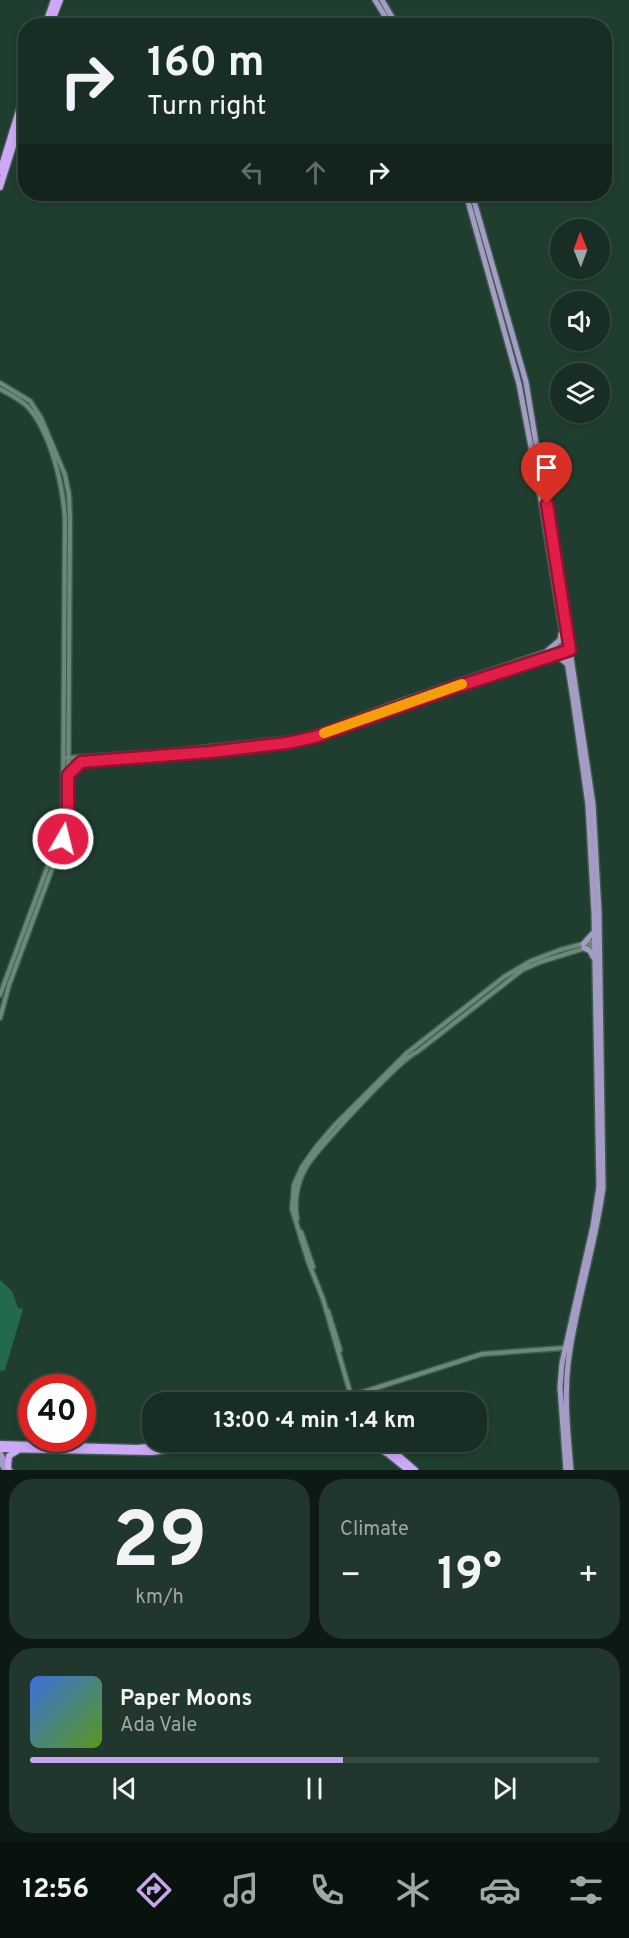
<!DOCTYPE html>
<html lang="en">
<head>
<meta charset="utf-8">
<style>
  :root { --surface:#182e24; --page:#21362c; --text:#f1f3f6; --muted:#9fa8a6; --line:#364a41; --accent:#c7a6ef }
  body { margin:0; font-family:Overpass,sans-serif; background:var(--page); color:var(--text); height:100vh; display:flex; flex-direction:column; font-size:22px; white-space:nowrap }
  * { box-sizing:border-box; margin:0 }
  p { font-size:20px; color:var(--muted) }
  .icon { flex:none; width:33px; height:33px; fill:none; stroke:currentColor; stroke-width:2; stroke-linecap:round; stroke-linejoin:round }
  .map { position:relative; height:1470px; overflow:hidden }
  .drawer { display:flex; flex-direction:column; gap:9px; padding:9px; background:#0d1914; flex:1 }
  .drawer>* { flex:none }
  .hud { position:absolute; left:18px; top:18px; width:594px; height:183px; border-radius:24px; box-shadow:0 3px 9px #0003,0 0 0 2px var(--line); background:#182e24; color:var(--text); overflow:hidden }
  .needle { width:39px; rotate:359deg }
  .tools { position:absolute; left:550px; top:219px; display:grid; gap:12px }
  .tools a { display:grid; place-items:center; width:60px; height:60px; border-radius:50%; background:var(--surface); box-shadow:0 3px 9px #0003,0 0 0 2px var(--line); font-size:30px }
  .speed { position:absolute; left:18px; top:1374px; display:flex; gap:12px; font-size:30px; font-weight:700; text-align:center }
  .speed>* { display:grid; place-content:center; width:78px; height:78px; border-radius:50%; background:var(--surface); box-shadow:0 3px 9px #0003,0 0 0 2px var(--line); line-height:1 }
  .speed .limit { border:9px solid #d22; background:#fff; color:#111 }
  .pin { position:absolute; display:grid; place-items:center; width:51px; height:51px; color:#fff; margin:-62px -26px; border-radius:50% 50% 50% 0; rotate:-45deg; box-shadow:0 0 6px #0007 }
  .pin .icon { rotate:45deg }
  .me { position:absolute; width:66px; margin:-33px; rotate:8deg; stroke-linejoin:round; filter:drop-shadow(0 0 4px #0008) }
  .turn { display:flex; align-items:center; gap:21px; height:126px; padding:0 30px; font-size:27px }
  .turn .icon { width:78px; height:78px; stroke-width:2.5 }
  .turn b { display:block; font-size:42px; line-height:51px }
  .lanes { display:flex; align-items:center; height:57px; padding:0 30px; background:#0003; justify-content:center; gap:30px; direction:ltr }
  .lanes .off { opacity:.35 }
  .big { font-size:45px; font-weight:700; line-height:1.1 }
  .drawer .tile { flex:1; display:flex; flex-direction:column; justify-content:center; gap:9px; min-width:0; padding:0 21px; border-radius:24px; background:var(--page) }
  .drawer .dial { align-items:center; gap:0 }
  .dial b { font-size:78px; line-height:1 }
  .song { display:flex; align-items:center; gap:18px }
  .cover { width:72px; height:72px; border-radius:9px; background:linear-gradient(135deg,hsl(220 70% 55%),hsl(90 70% 35%)) }
  .played { height:6px; border-radius:3px; background:linear-gradient(90deg,var(--accent) 55%,var(--line) 55%) }
  .keys { display:flex; justify-content:space-around; direction:ltr }
  .heat { display:flex; justify-content:space-between; align-items:center; font-size:33px; direction:ltr }
  .drawer .tiles { flex:1; display:grid; gap:9px; grid-template-columns:1fr 1fr }
  .tile:last-child { grid-column:span 2 }
  .trip { position:absolute; left:142px; top:1392px; width:345px; height:60px; border-radius:24px; background:var(--surface); box-shadow:0 3px 9px #0003,0 0 0 2px var(--line); font-weight:700; line-height:60px; text-align:center }
  .tab-bar { display:flex; height:96px; justify-content:space-around; align-items:center; background:#0a120e; color:var(--muted) }
  .tab-bar .icon { width:42px; height:42px }
  .tab-bar .on { color:var(--accent) }
  .tab-bar b { font-size:27px; color:var(--text) }
  .map>svg:first-child { display:block }
  .green { fill:#236a4d }
  .lines { fill:none; stroke-linecap:round; stroke-linejoin:round }
  .minor-casing { stroke:#3e5a4e; stroke-width:7 }
  .major-casing { stroke:#3e5a4e; stroke-width:8 }
  .highway-casing { stroke:#3e5a4e; stroke-width:9 }
  .minor { stroke:#698a79; stroke-width:4 }
  .major { stroke:#a49cc5; stroke-width:5 }
  .highway { stroke:#cca8f7; stroke-width:6 }
  .route-casing { stroke:#92132f; stroke-width:15 }
  .route { stroke:#e11d48; stroke-width:10 }
  .slow { stroke:#f59e0b; stroke-width:10 }
</style>
</head>
<body>
<div class="map">
<svg width="629" height="1470" viewBox="0 0 629 1470">
  <rect width="100%" height="100%" fill="#203e30"/>
  <path class="green" d="M0,1280L12,1291L18,1308L23,1309L5,1370L0,1371Z"/>
  <g class="lines">
    <defs>
      <path id="minor" d="M0,383L30,401L41,418L65,475L69,495L70,519L68,820L63,839L9,985L0,1018
        M0,389C10,394 20,399 28,407C51,433 63,485 65,519L63,818L59,836L0,995
        M67,758L163,752L295,738L315,733L395,703L565,645
        M68,763L210,752L287,743L315,737L453,688L566,650
        M68,774L80,763
        M297,1219C294,1202 297,1184 305,1169C314,1152 401,1058 417,1052L522,970L540,962L595,945
        M301,1232L313,1267
        M328,1311L340,1350
        M354,1395L482,1354L564,1348
        M352,1399L323,1299L308,1261L292,1209L294,1185L302,1167L317,1146L335,1125L407,1053L504,977L531,961L560,950L594,941"/>
      <path id="major" d="M375,0L391,26
        M382,0L397,26
        M466,194L519,384L542,505L573,699L588,805L594,913L599,1187L593,1226L562,1363L560,1387L566,1470
        M472,194L526,382L569,644L593,804L599,912L603,1188C595,1248 575,1305 568,1364C564,1399 568,1435 571,1470
        M547,651L560,640L561,634
        M549,656L559,657L566,663
        M583,944L593,933
        M584,948L590,951L593,957
        M0,1453L10,1470
        M0,1461L5,1470"/>
      <path id="highway" d="M45,26L54,0
        M50,26L60,0
        M0,172L26,88
        M0,187L26,105
        M351,1402L352,1397
        M368,1442L388,1454L408,1470
        M377,1442L400,1457L415,1470
        M0,1444L137,1448L198,1442
        M0,1449L152,1452L225,1442
        M8,1467L9,1456L17,1451"/>
    </defs>
    <use href="#minor" class="minor-casing"/>
    <use href="#major" class="major-casing"/>
    <use href="#highway" class="highway-casing"/>
    <use href="#minor" class="minor"/>
    <use href="#major" class="major"/>
    <use href="#highway" class="highway"/>
  </g>
  <g class="lines">
    <defs>
      <path id="route" d="M63,839L68,820V775L81,762L210,752L287,743L315,737L453,688L570,650L547,504"/>
    </defs>
    <use href="#route" class="route-casing"/>
    <use href="#route" class="route"/>
    <path class="slow" d="M324,733L462,684"/>
  </g>
</svg>
<div class="tools">
<a><svg class="needle" viewBox="-14 -14 28 28"><path d="M0-13l5 13h-10z" fill="#e53935"/><path d="M0 13l5-13h-10z" fill="#9fa8a6"/></svg></a>
<a><svg class="icon" aria-label="sound" viewBox="0 0 24 24"><path d="M4 9h4l5-4v14l-5-4H4zM17 9q2 3 0 6"/></svg></a>
<a><svg class="icon" aria-label="layers" viewBox="0 0 24 24"><path d="M12 4l9 5-9 5-9-5zM3 14l9 5 9-5"/></svg></a>
</div>
<div class="speed"><div class="limit">40</div></div>
<div class="pin" style="left:547px;top:504px;background:#d93025"><svg class="icon" aria-label="arrive" viewBox="0 0 24 24"><path d="M6 21V4h12l-3 4 3 4H6"/></svg></div>
<svg class="me" style="left:63px;top:839px" viewBox="-20 -20 40 40"><circle r="17" fill="#e11d48" stroke="#fff" stroke-width="3"/><path d="M0-11L8 9 0 5-8 9z" fill="#fff"/></svg>
<div class="trip">13:00 · 4 min · 1.4 km</div>
<div class="hud">
<div class="turn"><svg class="icon" aria-label="right" viewBox="0 0 24 24"><path d="M7 20v-9h11M14 6l5 5-5 5"/></svg><div><b>160 m</b>Turn right</div></div>
<div class="lanes"><svg class="icon off" aria-label="left" viewBox="0 0 24 24"><path d="M17 20v-9H6M10 6l-5 5 5 5"/></svg><svg class="icon off" aria-label="ahead" viewBox="0 0 24 24"><path d="M12 20V5M6 11l6-6 6 6"/></svg><svg class="icon" aria-label="right" viewBox="0 0 24 24"><path d="M7 20v-9h11M14 6l5 5-5 5"/></svg></div>
</div>
</div>
<section class="drawer">
<div class="tiles">
<div class="tile dial"><b>29</b><p>km/h</p></div>
<div class="tile"><p>Climate</p>
<div class="heat"><a>−</a><b class="big">19°</b><a>+</a></div>
</div>
<div class="tile">
<div class="song"><i class="cover"></i><div><b>Paper Moons</b><p>Ada Vale</p></div></div>
<div class="played"></div>
<div class="keys"><svg class="icon" aria-label="previous" viewBox="0 0 24 24"><path d="M18 5L8 12l10 7zM5 5v14"/></svg><svg class="icon" aria-label="pause" viewBox="0 0 24 24"><path d="M8 5v14M16 5v14"/></svg><svg class="icon" aria-label="next" viewBox="0 0 24 24"><path d="M6 5l10 7-10 7zM19 5v14"/></svg></div>
</div>
</div>
</section>
<nav class="tab-bar">
<b>12:56</b>
<svg class="icon on" aria-label="directions" viewBox="0 0 24 24"><path d="M12 3l9 9-9 9-9-9zM9 14v-3h6M13 9l2 2-2 2"/></svg>
<svg class="icon" aria-label="music" viewBox="0 0 24 24"><path d="M9 18V5l10-2v13"/><circle cx="6" cy="18" r="3"/><circle cx="16" cy="16" r="3"/></svg>
<svg class="icon" aria-label="phone" viewBox="0 0 24 24"><path d="M5 4h4l2 5-3 2q2 4 5 5l2-3 5 2v4C11 20 4 13 5 4z"/></svg>
<svg class="icon" aria-label="climate" viewBox="0 0 24 24"><path d="M12 3v18M4 7l16 10M4 17L20 7"/></svg>
<svg class="icon" aria-label="car" viewBox="0 0 24 24"><path d="M5 17H2v-5l4-1 3-4h7l3 4 3 1v5h-3M9 17h6M6 11h13"/><circle cx="7" cy="17" r="2"/><circle cx="17" cy="17" r="2"/></svg>
<svg class="icon" aria-label="filters" viewBox="0 0 24 24"><path d="M4 7h16M4 17h16"/><circle cx="9" cy="7" r="2"/><circle cx="15" cy="17" r="2"/></svg>
</nav>
</body>
</html>
